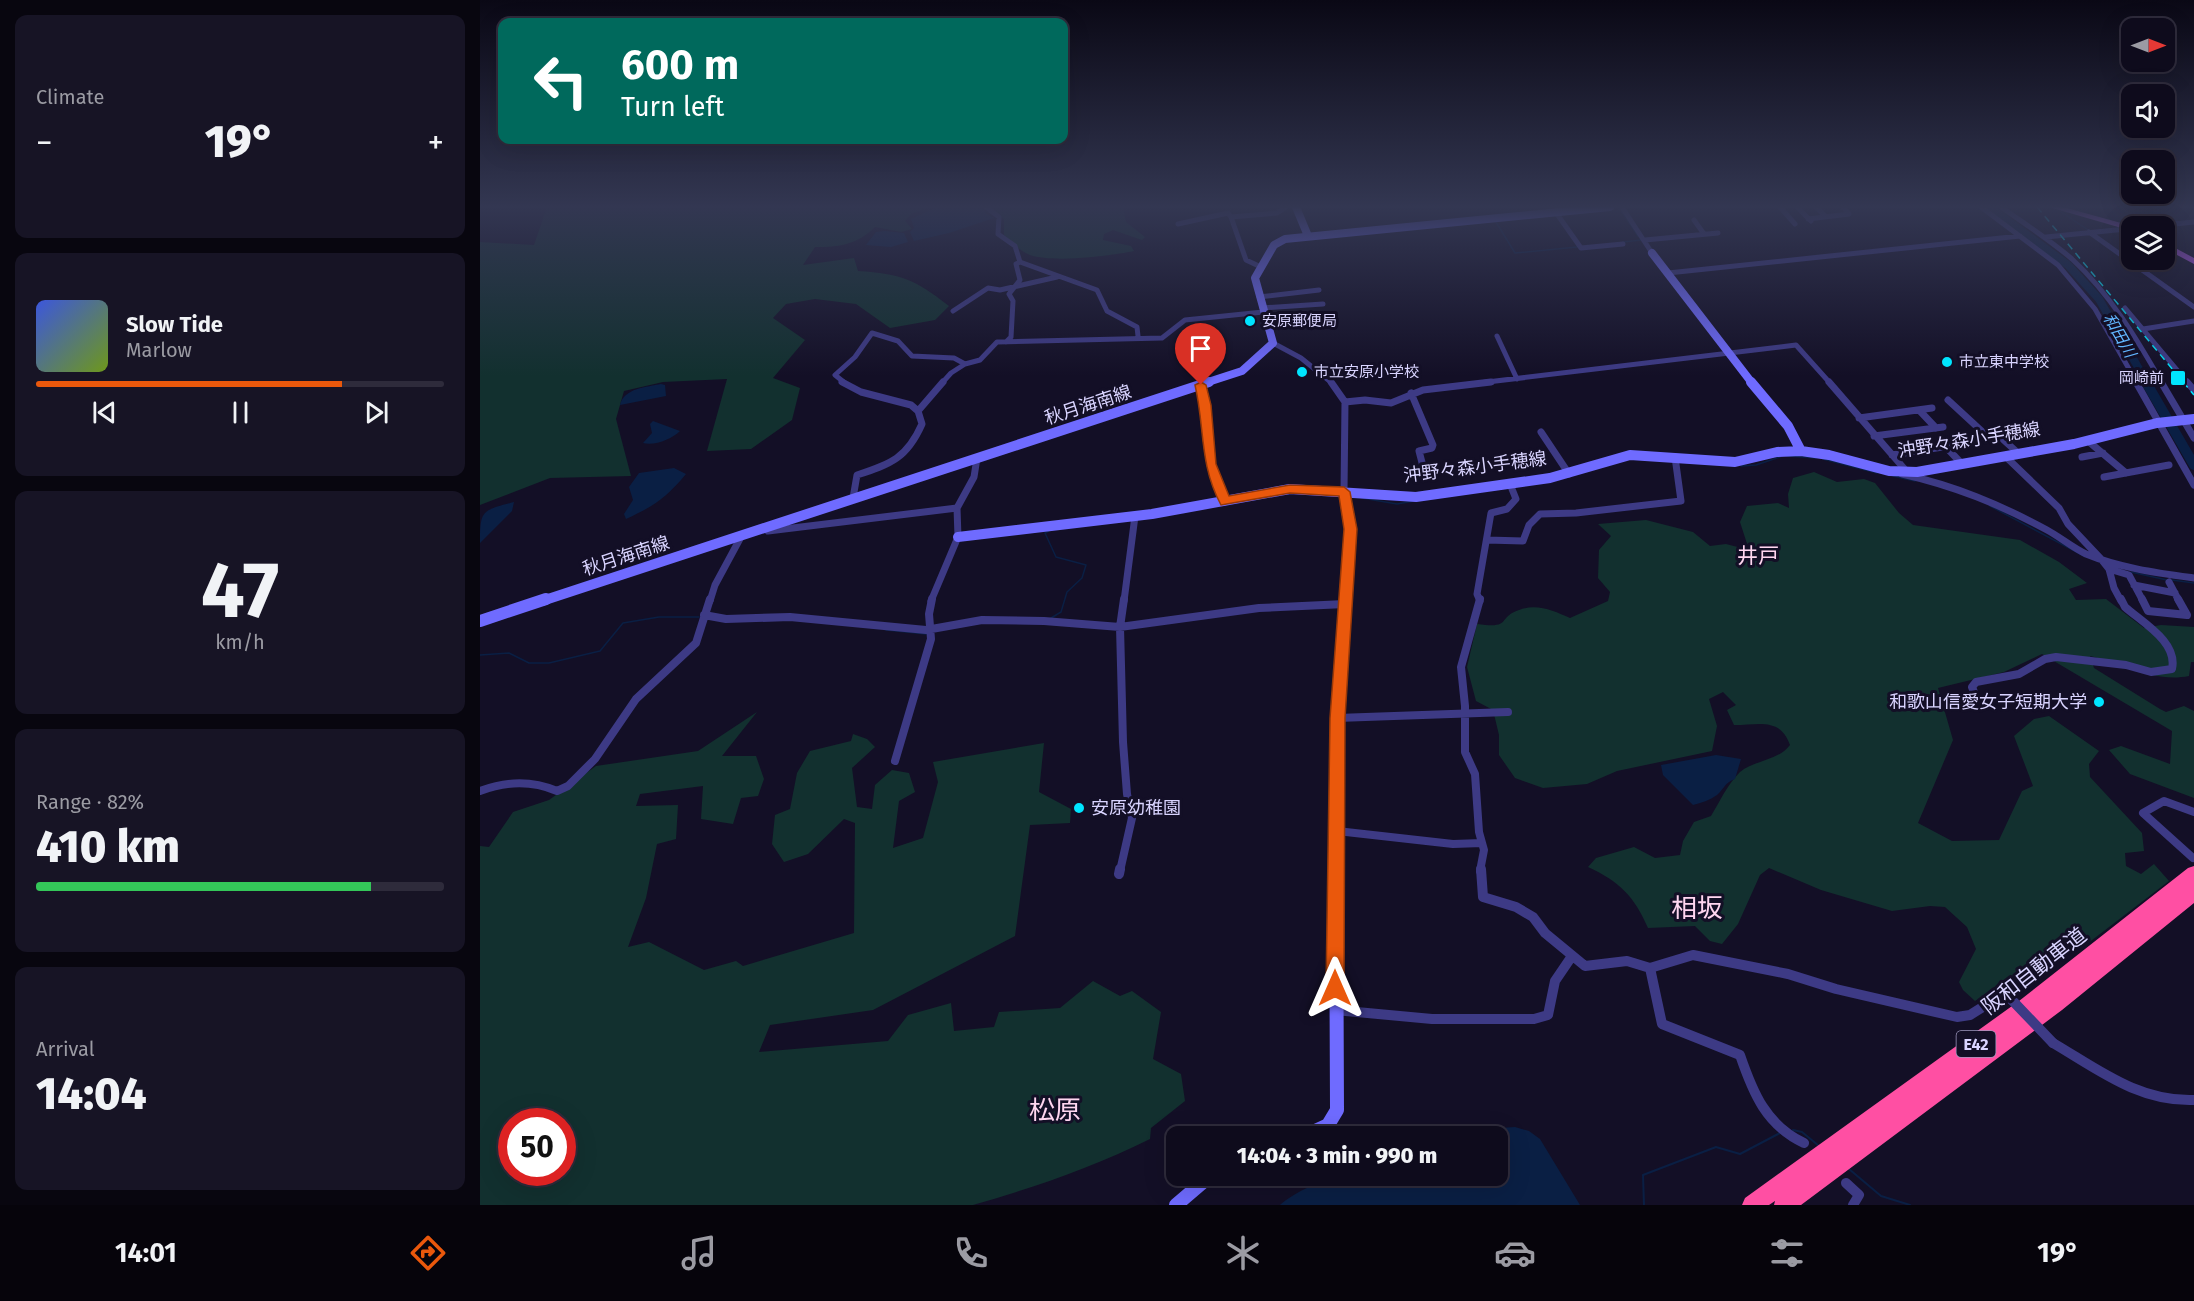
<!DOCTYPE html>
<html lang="en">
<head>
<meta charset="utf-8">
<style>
  :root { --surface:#0e0b1c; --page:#171425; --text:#f1f3f6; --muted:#9b9ba3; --line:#2e2b3b; --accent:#ea580c }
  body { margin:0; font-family:"Fira Sans","Noto Sans JP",sans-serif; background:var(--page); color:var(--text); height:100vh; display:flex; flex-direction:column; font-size:22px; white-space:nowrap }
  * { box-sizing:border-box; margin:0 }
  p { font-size:20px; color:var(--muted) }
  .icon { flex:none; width:33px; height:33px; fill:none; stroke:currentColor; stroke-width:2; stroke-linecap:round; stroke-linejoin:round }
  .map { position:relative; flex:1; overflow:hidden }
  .side { display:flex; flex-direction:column; gap:15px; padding:15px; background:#08060f; width:480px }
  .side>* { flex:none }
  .banner { position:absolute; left:18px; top:18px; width:570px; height:126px; border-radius:12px; box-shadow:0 6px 24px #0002,0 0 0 2px var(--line); background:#00695c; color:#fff; overflow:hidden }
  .needle { width:39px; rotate:90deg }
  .buttons { position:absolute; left:1641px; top:18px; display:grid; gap:12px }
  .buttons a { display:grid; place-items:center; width:54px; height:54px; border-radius:12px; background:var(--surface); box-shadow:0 6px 24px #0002,0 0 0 2px var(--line); font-size:30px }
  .speed { position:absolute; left:18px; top:1108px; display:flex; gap:12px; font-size:30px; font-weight:700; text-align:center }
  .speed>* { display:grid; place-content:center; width:78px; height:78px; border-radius:50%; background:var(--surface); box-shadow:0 6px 24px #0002,0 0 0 2px var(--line); line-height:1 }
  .speed .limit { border:9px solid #d22; background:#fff; color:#111 }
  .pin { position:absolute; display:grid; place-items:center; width:51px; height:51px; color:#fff; margin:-62px -26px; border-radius:50% 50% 50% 0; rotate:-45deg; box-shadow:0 0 6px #0007 }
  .pin .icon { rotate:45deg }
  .me { position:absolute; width:66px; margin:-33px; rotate:0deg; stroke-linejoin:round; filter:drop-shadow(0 0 4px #0008) }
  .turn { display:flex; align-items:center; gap:21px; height:126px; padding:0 24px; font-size:27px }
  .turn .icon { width:78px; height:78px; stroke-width:2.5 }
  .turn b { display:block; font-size:42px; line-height:51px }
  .big { font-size:45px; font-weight:800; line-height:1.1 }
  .side .card { flex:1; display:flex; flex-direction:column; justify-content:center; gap:9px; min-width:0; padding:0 21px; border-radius:12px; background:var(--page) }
  .side .dial { align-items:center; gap:0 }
  .dial b { font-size:78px; line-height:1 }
  .song { display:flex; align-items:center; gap:18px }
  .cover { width:72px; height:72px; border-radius:9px; background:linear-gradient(135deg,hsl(230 70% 55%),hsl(80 70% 35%)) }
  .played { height:6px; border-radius:3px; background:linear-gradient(90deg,var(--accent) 75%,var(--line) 75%) }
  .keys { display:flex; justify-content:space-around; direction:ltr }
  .heat { display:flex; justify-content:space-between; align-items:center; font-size:33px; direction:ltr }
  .charge { height:9px; border-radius:4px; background:linear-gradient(90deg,#34c759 82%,var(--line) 0) }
  .trip { position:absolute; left:686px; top:1126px; width:342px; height:60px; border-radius:12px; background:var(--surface); box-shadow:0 6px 24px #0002,0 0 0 2px var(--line); font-weight:800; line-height:60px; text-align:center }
  .menu { display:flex; height:96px; justify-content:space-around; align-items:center; background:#06040b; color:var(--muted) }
  .menu .icon { width:42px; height:42px }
  .menu .on { color:var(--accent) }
  .menu b { font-size:27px; color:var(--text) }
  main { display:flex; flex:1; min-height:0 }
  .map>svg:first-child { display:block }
  .green { fill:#12302f; fill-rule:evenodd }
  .water { fill:#0a1f44 }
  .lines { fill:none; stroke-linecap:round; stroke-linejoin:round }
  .stream-far1 { stroke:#0a1f44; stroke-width:1.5 }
  .stream { stroke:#0a1f44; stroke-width:2 }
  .river-far1 { stroke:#0a1f44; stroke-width:8 }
  .river { stroke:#0a1f44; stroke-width:10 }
  .street-far3 { stroke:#3d3a85; stroke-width:5 }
  .street-far2 { stroke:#3d3a85; stroke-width:7 }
  .street-far1 { stroke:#3d3a85; stroke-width:8 }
  .street { stroke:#3d3a85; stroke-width:10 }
  .secondary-far3 { stroke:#6f6bff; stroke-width:8 }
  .secondary-far2 { stroke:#6f6bff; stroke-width:10 }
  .secondary-far1 { stroke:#6f6bff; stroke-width:12 }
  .secondary { stroke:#6f6bff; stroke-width:14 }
  .primary { fill:#c25bff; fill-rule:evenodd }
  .highway { fill:#ff4fa3; fill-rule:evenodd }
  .rail { stroke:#00e5ff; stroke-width:1.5; stroke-dasharray:7 5; stroke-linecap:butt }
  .street-bridge { stroke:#3d3a85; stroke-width:10 }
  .route { fill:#ea580c; stroke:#983908; stroke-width:1.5 }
  .poi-dot { fill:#00e5ff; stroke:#130f26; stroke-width:2 }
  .labels { text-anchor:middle; stroke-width:6; stroke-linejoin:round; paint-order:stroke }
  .far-poi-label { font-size:15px; fill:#d9d4ff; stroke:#130f26; text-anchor:start }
  .far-water-label { font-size:16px; font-style:italic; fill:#62b6ff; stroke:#130f26 }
  .shield { fill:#130f26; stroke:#9e99be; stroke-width:1.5 }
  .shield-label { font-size:16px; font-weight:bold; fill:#d9d4ff }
  .street-label { font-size:18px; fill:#d9d4ff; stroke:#130f26 }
  .poi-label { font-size:18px; fill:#d9d4ff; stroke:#130f26; text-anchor:end }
  .quarter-label { font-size:21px; fill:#ffd6f0; stroke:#130f26 }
  .near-street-label { font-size:21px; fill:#d9d4ff; stroke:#130f26 }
  .near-quarter-label { font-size:26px; fill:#ffd6f0; stroke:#130f26 }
</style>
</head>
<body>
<main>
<section class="side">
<div class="card"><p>Climate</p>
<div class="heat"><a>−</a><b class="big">19°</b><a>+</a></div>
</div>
<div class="card">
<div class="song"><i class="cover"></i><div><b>Slow Tide</b><p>Marlow</p></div></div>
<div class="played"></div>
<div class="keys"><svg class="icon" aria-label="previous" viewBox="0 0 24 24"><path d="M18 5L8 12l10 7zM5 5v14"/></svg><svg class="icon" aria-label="pause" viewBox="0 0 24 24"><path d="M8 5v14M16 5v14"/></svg><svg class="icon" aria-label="next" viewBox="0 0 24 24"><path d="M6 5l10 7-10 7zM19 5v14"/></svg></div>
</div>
<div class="card dial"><b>47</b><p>km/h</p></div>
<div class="card"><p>Range · 82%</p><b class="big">410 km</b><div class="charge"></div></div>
<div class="card"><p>Arrival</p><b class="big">14:04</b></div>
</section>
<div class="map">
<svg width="1714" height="1205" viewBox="0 0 1714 1205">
  <rect width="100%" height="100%" fill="#130f26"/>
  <path class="green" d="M67,207H449L431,214L425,221L432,229L421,232L395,227C377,245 359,247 335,247L323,265L374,258L378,271C422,274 434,279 469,306L455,320L410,328L376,304L335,299L306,304L293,318L325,340L293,378L320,388L312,420L271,449L227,451L247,379L183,382L144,391L136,419L151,476L70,478L0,505V242L54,245Z
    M511,207H643L646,222L665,237L662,240L633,230L624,234L623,240L651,246L654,251C629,256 574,263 550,255C540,251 532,242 524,235V219Z
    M1334,472L1357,482L1384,479L1395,483L1419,513L1433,525L1540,540L1579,562L1607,583L1589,589L1596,600L1626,599L1664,628L1681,625L1714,627V662H1711L1709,676C1673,683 1643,663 1610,656L1614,668L1680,709L1686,712L1704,706L1714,711V798L1650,774L1629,750L1641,746L1690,764L1692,731L1562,654L1524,672L1458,688L1473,740L1438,823L1472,841L1519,840L1542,791L1553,786L1534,736L1554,719L1569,716L1619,751L1609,764L1610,777L1662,833L1664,851L1645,853L1646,866L1661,874L1674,864L1689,881L1603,947L1526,982L1495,1001L1483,990L1479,982L1496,949L1487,927L1465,907L1450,906L1412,911L1341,890L1289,868L1280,875L1258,924L1242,944L1230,941L1215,926L1168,928C1154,896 1140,882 1108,867L1116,858L1154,847L1175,858L1200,855L1203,841L1214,822L1231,816C1240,801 1247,785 1260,772C1274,760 1298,761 1310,745C1300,717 1279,725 1254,725L1247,710L1256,705L1243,692L1229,699L1237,726L1232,751L1137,771L1107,784L1063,788L1035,778L1019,755V735L1013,710L996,701L987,667L997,624C1033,629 1016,618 1039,610C1057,603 1074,611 1090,618L1128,601L1130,592L1118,578L1119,550L1131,536L1118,524L1166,520L1213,532L1230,546L1246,544L1269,550L1260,522L1267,506L1298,503L1309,508L1308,494L1313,478Z
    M277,712L242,756H276L284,779L278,796L261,798L253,824L221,819L223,786L160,794L156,806L198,805L196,839L177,844L166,898L148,947L169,942L224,970L256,961L263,966L374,933L375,823L364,819L328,854L304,862L292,844L295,815L310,809L317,773L330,751L371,741L373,734L387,739L395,747L372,768L377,807L392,809L395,785L412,770L429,773L435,792L419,801L413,848L443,838L458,782L453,762L564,743L559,792L591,809L590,823L550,825L535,936L393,1010L290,1025L279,1052L408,1041L428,1015L471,1003L474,1031L514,1027L519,1012L580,1008L613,981L640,996L652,991L681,1012L673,1059L701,1074L705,1101L671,1128L670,1139C614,1167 553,1188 493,1205H0V846L9,847L33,812L69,800L116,766L218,751ZM32,1122H82V1173H32Z"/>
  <path class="water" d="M457,207H504L505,213L514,218L469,233L434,241L430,232L434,228L431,219Z
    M405,231L424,233L428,242L411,247L386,245L396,232Z
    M181,384L185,385L186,396L140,405C144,388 167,387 181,384Z
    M173,421L200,431C192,439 175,446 163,443L172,433L170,424Z
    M194,468L206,474C186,498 174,506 146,519L144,514L153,500L149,487L159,473Z
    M34,502L32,511L0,543C0,509 2,511 34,502Z
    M1236,755L1261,759L1255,779C1244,783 1245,788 1237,795C1230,800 1221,803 1213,805L1183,775L1181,765Z
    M1035,1127L1049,1131L1060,1139L1100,1205H800C814,1193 845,1176 863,1183L877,1176H1017V1137H979L1005,1129Z"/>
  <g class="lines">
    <path class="stream-far1" d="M1139,208L1158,236
      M1577,209L1608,230
      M1016,222L1035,253L1097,247
      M1143,242L1161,240
      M1307,456L1336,458
      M1343,459L1397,473
      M1261,466L1276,465L1300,457
      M1413,476L1435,481
      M882,498L917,504L934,501
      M1510,506L1604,556
      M569,531L565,533L576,557L606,565L602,578L587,592L581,612L571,618
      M1651,572L1687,580
      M1692,580L1714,583
      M406,630L446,634
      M0,655L29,653L49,663H69L120,651L143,623L179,617H219"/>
    <path class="stream" d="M1313,1130L1322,1132L1339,1146
      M1369,1169L1401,1196L1430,1205
      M1164,1205L1163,1175L1236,1147L1260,1154L1300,1133"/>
    <path class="river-far1" d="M1509,207L1588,265L1619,299L1667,383"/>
    <path class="river" d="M1666,382L1714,465"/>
    <path class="street-far3" d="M506,207L519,217L518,234L535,246L540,262L617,290L627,311L657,327L658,336
      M1142,207L1172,253
      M1300,207L1315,224
      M1317,207L1331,221
      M1336,207L1345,216
      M1501,207L1578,265L1615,309L1657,383
      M1521,207C1545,224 1570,240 1592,259C1630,294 1657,339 1682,383
      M1077,214L1101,248L1143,244
      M751,217L766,260L781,267
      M1328,219L1369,214L1363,207
      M1214,220L1224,234
      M698,224L748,213L751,217L797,213L806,207
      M1674,226L1714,222
      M1609,232L1714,307
      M1165,240L1238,233
      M1569,241L1566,237L1646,229
      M1188,273L1540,236
      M779,297L839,290
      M782,308L843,304
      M1645,308L1708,383
      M473,311L508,288L520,290L577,277
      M1663,329L1714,321
      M1017,336L1037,379
      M526,342L531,337L533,301L529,294L540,280L536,264L540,262
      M793,343L821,358L852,383
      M365,383L355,375L375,357L392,333L418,341L432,356L474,358L485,364
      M462,383L471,373L485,364L500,360L517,342L682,338L705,320L783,312
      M999,383L1316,345L1350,383"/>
    <path class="street-far2" d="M362,382L381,392L431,405L438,411L442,424C427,458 411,464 377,475L373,498
      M851,382L865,402L864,492
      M1349,382L1428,473
      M1656,382L1714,485
      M1681,382L1714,438
      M1707,382L1714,390
      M721,385L730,464L745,502
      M931,393L953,445L952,448L939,451L945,474
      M1468,400L1507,436L1517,434L1538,453
      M865,402L885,400L911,403L943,390L1011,382
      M1439,410L1456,428
      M438,411L463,382
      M1379,418L1452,408
      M1061,432L1089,474
      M1394,436L1463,427
      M1608,441L1646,473
      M1466,447L1482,464
      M1412,455L1488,443
      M1525,456L1579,508L1588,524L1621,559L1629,569L1634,588L1641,601
      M1602,457L1623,453
      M1422,474C1475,486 1519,504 1567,530C1580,537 1593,548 1606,554C1640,568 1678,573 1714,578
      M1624,477L1689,465
      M288,531L477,508
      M1007,540L1043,541L1049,525L1060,514L1096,513L1201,501L1195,457
      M1629,569L1649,575L1663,601
      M1689,582L1699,601
      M1654,585L1695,593
      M230,601L235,585L262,535
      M451,601L478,537L477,508L494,477L497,458
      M644,601L655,516
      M1000,601L997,594L1011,513L1027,509L1036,499L1030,484"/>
    <path class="street-far1" d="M1000,599L981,667L985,706V752L995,774L999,832L1004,850L1000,871
      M1662,599L1668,611L1707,615L1698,599
      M224,615L246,619L310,617L446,630L502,620L564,621L640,627L779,608L865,604
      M1497,700L1492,687L1496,682L1539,674L1565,659L1576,657L1646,665L1671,672L1692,669C1698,642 1663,623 1645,607L1641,599
      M857,718L1028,712
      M415,761L451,639L449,614L452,599
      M0,791C26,781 51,780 77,791L88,786L115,759L156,699L216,643L230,599
      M857,831L973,844L1002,843
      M1713,858L1663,813L1684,801L1714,812
      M640,871L652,818L647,794L643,742L640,627L644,599"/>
    <path class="street" d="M1001,869L1003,897L1036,907L1053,917L1065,933L1105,966L1147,961L1170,968L1213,955L1308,974L1356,989L1477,1017L1490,1015L1525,993L1530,998
      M639,874L640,869
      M1170,968L1182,1024L1260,1055C1273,1093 1286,1125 1324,1143
      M855,1010L952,1019H1054L1068,1015L1075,981L1092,956
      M1573,1043C1619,1070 1659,1102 1714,1100
      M1366,1183L1379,1195L1373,1205"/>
    <path class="secondary-far3" d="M816,207L828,236
      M1172,253L1272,383
      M725,383L762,371L793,343L775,278L794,245L805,239L1130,207"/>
    <path class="secondary-far2" d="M1271,382L1308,426L1321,451
      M864,492L870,529L865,601
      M478,537L672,514L810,489L936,497L1070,478L1150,455L1255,462L1297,452L1321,451L1349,455L1409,471L1437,472L1594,444L1677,423L1714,419
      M62,601L729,382"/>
    <path class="secondary-far1" d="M0,621L66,599
      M856,871L857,718L865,599"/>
    <path class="secondary" d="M822,1137L848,1125L857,1110L856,869
      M696,1205L730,1176"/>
    <path class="primary" d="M1569,207H1583L1652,226V231Z
      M1684,242L1714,258V264L1684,248Z"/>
    <path class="highway" d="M1714,866V903L1582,1010L1321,1205H1294L1295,1201L1289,1205H1262L1265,1198L1539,1001L1708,868Z"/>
    <path class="rail" d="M1557,207L1714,395"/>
    <path class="street-bridge" d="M1530,998L1573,1043"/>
  </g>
  <linearGradient id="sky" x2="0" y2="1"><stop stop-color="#0a0815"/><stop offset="0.55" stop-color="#333752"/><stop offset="1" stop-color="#333752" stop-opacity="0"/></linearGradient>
  <rect width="1714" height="376" fill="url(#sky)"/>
  <path class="route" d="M721,382L726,385L731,405L736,464L749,496L810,485L864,487L870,492L877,529L865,718L864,988L862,995L855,997L849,995L846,988L850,718L864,529L859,496L810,493L741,505C719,464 725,428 715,385Z"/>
  <g class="poi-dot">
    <circle cx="770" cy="321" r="6"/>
    <circle cx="1467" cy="362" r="6"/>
    <circle cx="822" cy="372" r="6"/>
    <rect x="1690" y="370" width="16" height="16" rx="3"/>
    <circle cx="1619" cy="702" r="6"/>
    <circle cx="599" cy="808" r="6"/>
  </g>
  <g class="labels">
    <g class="far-poi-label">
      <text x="782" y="326">安原郵便局</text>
      <text x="1479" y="367">市立東中学校</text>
      <text x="834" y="377">市立安原小学校</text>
      <text x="1684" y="383" text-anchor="end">岡崎前</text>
    </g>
    <g class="far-water-label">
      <text transform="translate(1640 335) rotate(60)" y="6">和田川</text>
    </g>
    <rect class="shield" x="1476.5" y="1031" width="39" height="26" rx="4.5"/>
    <g class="shield-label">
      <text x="1496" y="1050">E42</text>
    </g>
    <g class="street-label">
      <text transform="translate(608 405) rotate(-18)" y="6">秋月海南線</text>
      <text transform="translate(1489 440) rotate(-9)" y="6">沖野々森小手穂線</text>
      <text transform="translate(995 467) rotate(-7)" y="6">沖野々森小手穂線</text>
      <text transform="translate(146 556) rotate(-18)" y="6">秋月海南線</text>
    </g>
    <g class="poi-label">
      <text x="1607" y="708">和歌山信愛女子短期大学</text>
      <text x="611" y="814" text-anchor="start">安原幼稚園</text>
    </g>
    <g class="quarter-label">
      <text x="1278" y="563">井戸</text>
    </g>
    <g class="near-street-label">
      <text transform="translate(1554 971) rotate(-38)" y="7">阪和自動車道</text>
    </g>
    <g class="near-quarter-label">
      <text x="1217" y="917">相坂</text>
      <text x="575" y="1119">松原</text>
    </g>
  </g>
</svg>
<div class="buttons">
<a><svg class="needle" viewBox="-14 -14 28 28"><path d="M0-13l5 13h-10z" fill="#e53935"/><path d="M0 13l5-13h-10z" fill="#9b9ba3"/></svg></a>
<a><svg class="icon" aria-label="sound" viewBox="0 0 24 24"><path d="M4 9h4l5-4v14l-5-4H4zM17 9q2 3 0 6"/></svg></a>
<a><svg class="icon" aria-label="search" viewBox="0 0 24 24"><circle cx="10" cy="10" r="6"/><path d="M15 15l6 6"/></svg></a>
<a><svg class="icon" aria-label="layers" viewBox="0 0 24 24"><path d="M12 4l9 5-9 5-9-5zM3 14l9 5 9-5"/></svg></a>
</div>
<div class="speed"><div class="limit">50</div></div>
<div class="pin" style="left:721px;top:385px;background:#d93025"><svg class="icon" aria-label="arrive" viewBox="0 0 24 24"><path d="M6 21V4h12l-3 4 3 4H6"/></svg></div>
<svg class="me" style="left:855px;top:988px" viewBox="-20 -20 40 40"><path d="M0-17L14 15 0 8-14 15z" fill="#ea580c" stroke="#fff" stroke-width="4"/></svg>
<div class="trip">14:04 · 3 min · 990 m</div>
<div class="banner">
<div class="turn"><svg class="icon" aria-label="left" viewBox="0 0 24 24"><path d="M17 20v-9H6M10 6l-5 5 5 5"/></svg><div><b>600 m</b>Turn left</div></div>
</div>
</div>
</main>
<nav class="menu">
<b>14:01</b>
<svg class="icon on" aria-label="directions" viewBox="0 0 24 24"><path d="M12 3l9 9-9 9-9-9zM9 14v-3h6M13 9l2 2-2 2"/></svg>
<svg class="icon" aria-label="music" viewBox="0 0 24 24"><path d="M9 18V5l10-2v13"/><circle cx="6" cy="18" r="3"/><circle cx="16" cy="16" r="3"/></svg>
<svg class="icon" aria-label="phone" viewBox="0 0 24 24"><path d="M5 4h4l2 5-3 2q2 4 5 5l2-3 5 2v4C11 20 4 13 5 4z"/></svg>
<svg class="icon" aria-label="climate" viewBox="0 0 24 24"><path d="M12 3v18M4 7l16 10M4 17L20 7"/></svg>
<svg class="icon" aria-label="car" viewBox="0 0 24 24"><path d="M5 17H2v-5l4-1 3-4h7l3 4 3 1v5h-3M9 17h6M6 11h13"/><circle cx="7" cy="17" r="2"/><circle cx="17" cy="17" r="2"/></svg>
<svg class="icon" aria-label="filters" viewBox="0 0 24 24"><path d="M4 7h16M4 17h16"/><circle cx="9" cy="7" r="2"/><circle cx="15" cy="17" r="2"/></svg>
<b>19°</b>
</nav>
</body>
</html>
